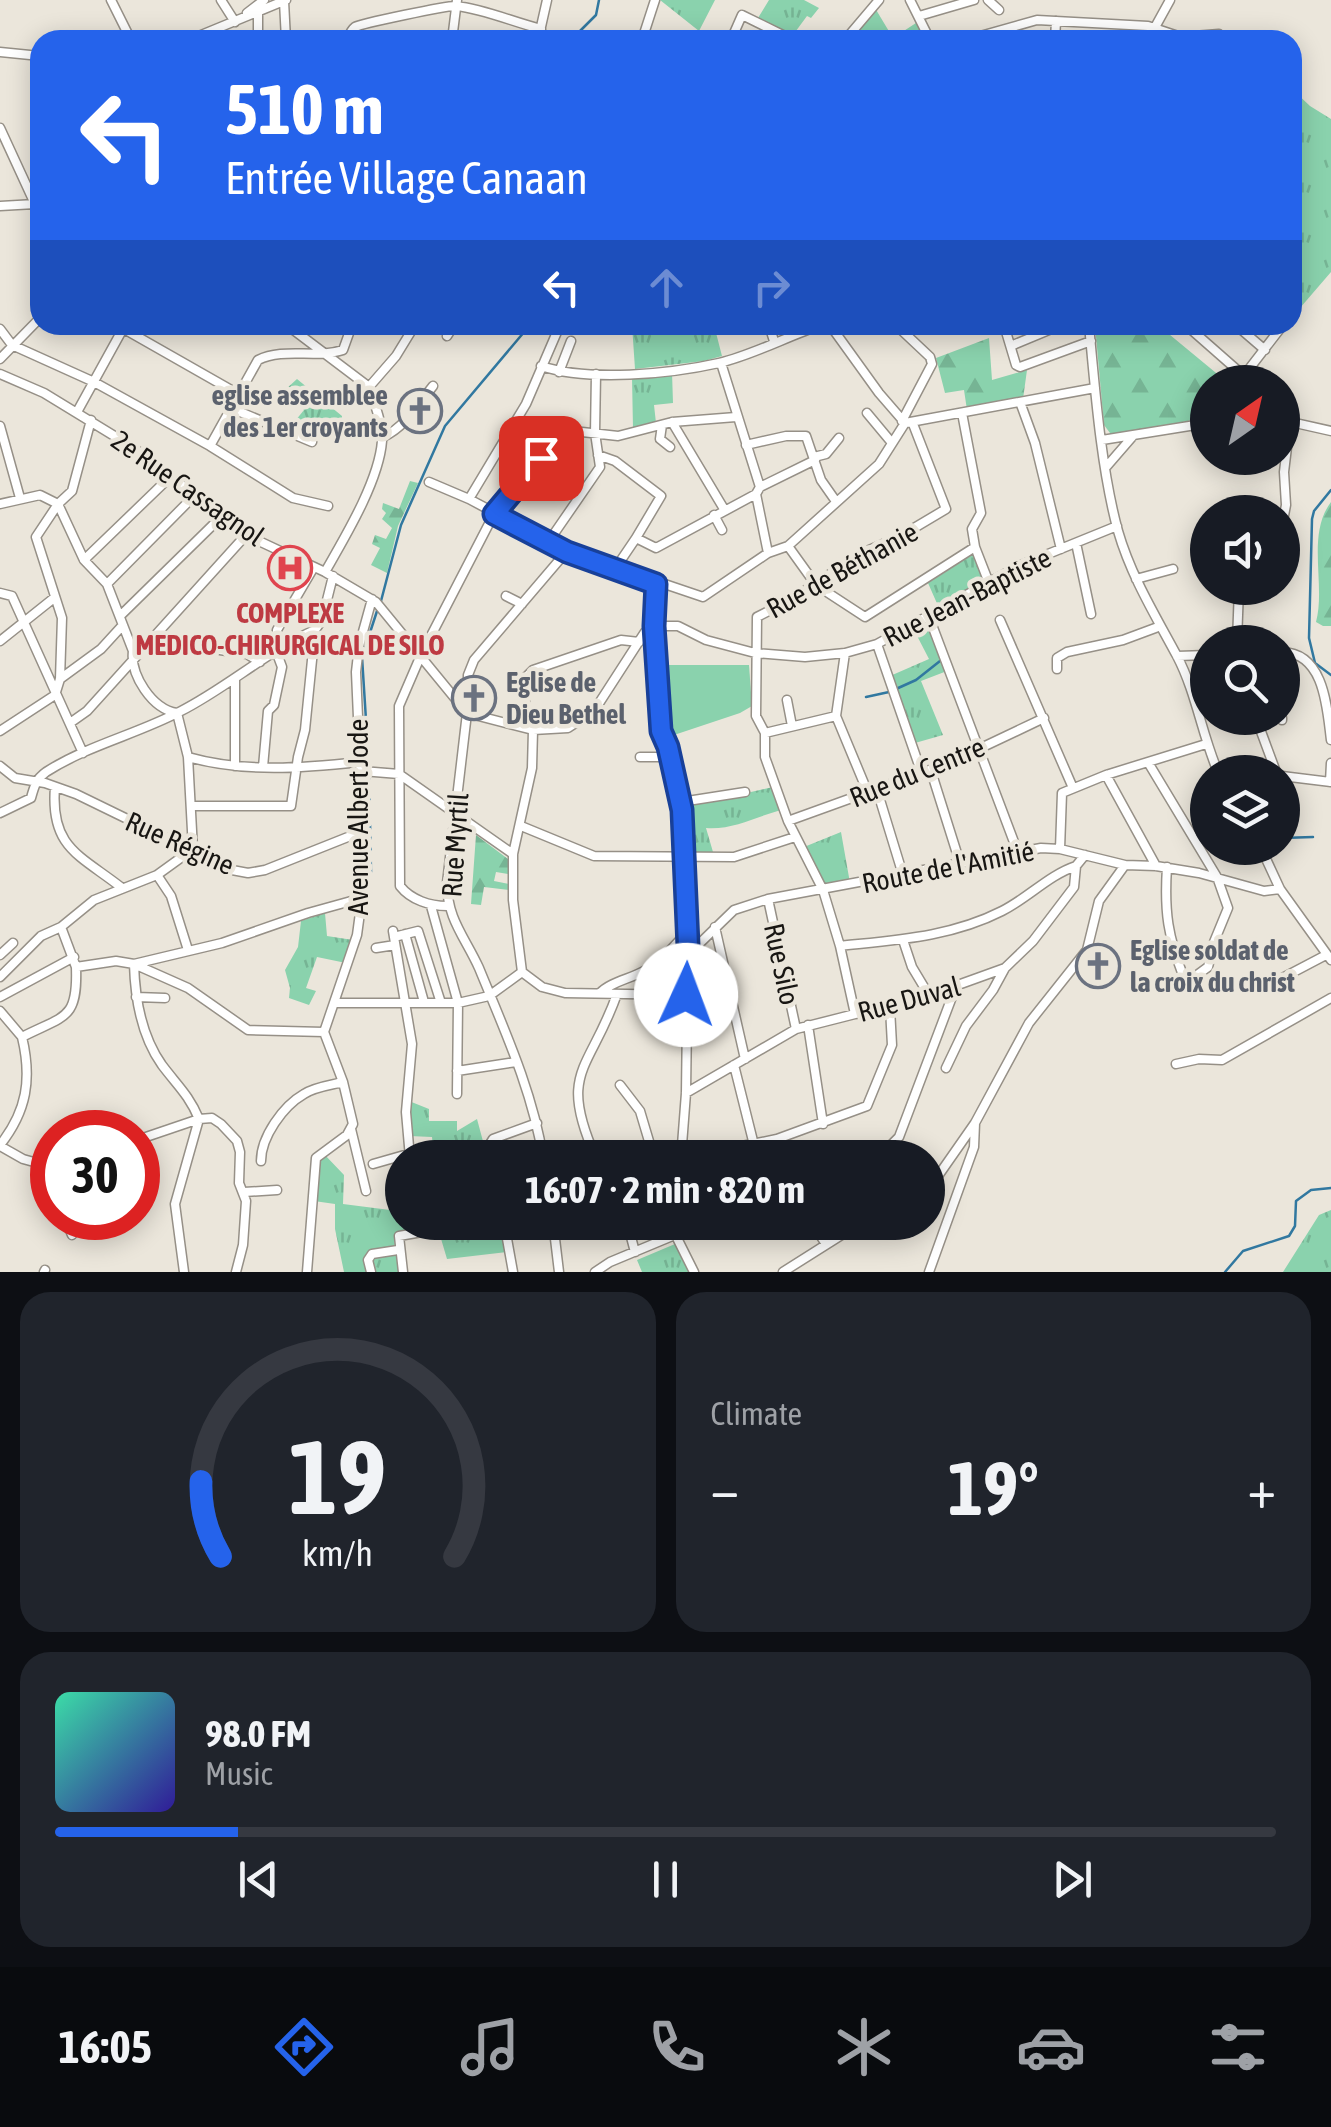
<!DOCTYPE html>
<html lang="en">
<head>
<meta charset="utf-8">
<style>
  :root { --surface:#171b24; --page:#20242c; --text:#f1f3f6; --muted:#9ea1a6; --line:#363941; --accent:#2563eb }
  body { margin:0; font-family:"Asap Condensed",sans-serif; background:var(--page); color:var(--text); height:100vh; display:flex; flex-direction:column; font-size:38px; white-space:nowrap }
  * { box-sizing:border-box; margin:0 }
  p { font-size:32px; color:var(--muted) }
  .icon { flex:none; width:55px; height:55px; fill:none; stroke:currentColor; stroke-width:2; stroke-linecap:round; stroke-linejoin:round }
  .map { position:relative; height:1272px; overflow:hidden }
  .panel { display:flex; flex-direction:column; gap:20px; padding:20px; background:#0d0f14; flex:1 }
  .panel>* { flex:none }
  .top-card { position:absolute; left:30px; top:30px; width:1272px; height:305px; border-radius:30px; box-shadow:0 5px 25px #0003; background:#2563eb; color:#fff; overflow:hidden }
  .needle { width:65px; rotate:34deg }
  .buttons { position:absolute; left:1190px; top:365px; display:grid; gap:20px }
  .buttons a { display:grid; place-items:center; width:110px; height:110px; border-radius:50%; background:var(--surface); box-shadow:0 5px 25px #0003; font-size:50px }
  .speed { position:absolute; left:30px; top:1110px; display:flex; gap:20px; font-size:50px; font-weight:700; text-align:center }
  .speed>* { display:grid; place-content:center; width:130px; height:130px; border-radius:50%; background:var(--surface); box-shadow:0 5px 25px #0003; line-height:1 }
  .speed .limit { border:15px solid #d22; background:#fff; color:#111 }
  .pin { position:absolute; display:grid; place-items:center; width:85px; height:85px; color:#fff; margin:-42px; border-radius:20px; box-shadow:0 5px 15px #0006 }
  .me { position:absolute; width:110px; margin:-55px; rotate:2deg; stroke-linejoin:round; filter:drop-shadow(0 0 8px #0008) }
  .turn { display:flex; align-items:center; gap:35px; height:210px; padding:0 30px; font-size:45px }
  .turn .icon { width:130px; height:130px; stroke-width:2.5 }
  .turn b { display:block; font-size:70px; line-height:85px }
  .lanes { display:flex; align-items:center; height:95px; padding:0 30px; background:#0003; justify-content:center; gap:50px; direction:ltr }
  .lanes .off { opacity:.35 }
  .big { font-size:75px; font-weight:700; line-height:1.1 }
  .panel .card { flex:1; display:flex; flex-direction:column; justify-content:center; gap:15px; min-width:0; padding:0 35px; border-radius:30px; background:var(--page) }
  .panel .dial { align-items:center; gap:0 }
  .dial svg { height:260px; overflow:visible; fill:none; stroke:var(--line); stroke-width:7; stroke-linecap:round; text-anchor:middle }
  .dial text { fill:var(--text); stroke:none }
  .song { display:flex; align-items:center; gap:30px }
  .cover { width:120px; height:120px; border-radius:15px; background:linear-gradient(135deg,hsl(160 70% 55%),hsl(250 70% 35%)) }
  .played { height:10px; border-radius:5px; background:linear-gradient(90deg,var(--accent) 15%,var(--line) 15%) }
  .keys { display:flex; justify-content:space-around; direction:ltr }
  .heat { display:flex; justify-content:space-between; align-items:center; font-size:55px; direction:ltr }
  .panel .tiles { flex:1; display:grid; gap:20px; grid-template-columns:1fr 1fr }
  .card:last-child { grid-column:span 2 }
  .trip { position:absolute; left:385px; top:1140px; width:560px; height:100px; border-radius:50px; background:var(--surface); box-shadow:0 5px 25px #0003; font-weight:700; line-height:100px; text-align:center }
  .tabs { display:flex; height:160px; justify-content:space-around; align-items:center; background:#090b0e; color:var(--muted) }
  .tabs .icon { width:70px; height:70px }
  .tabs .selected { color:var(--accent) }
  .tabs b { font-size:45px; color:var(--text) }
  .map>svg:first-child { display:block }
  .grass { fill:url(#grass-tufts) }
  .forest { fill:url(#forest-firs) }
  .park { fill:#8ad2ad }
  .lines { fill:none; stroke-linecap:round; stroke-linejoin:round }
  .stream { stroke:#3178a0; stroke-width:2.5 }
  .minor-casing { stroke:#969087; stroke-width:11 }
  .minor { stroke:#fff; stroke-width:8 }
  .route-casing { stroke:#184099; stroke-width:25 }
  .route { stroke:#2563eb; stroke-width:18 }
  .labels { text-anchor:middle; stroke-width:9; stroke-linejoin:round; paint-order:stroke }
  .worship-label { font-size:28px; font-weight:bold; fill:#5b616d; stroke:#ebe6db; text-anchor:start }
  .street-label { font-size:28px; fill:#181613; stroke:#ebe6db }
  .health-label { font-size:28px; font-weight:bold; fill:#be3a42; stroke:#ebe6db }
</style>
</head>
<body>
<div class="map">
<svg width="1331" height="1272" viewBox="0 0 1331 1272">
  <defs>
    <pattern id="grass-tufts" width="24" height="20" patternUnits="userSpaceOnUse" patternTransform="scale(2.5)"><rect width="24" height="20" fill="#8ad2ad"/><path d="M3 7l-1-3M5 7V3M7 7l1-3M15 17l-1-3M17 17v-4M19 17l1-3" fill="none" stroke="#76b494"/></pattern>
    <pattern id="forest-firs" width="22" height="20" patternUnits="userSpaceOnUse" patternTransform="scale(2.5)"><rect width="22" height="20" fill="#8ad2ad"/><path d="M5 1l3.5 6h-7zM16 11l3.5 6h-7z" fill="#76b494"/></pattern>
  </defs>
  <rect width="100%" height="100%" fill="#ebe6db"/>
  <path class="grass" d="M660,0H715L699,31L717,40H695L699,31Z
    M769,0H804L819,8L811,18L807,16L793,35L758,18Z
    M875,8L893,38L916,23L924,40H862L857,29Z
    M1292,89L1310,106L1331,119V272L1300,308L1292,303Z
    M632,325H714L722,356L704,361L635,369Z
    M672,372L673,403L654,405L656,423L633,429L632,377Z
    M297,379L342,416V424L318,435L291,426L304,410L286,389Z
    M975,553L984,581L939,608L928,583Z
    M927,624L947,671L921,681L943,735L915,743L890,676L929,659L914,630Z
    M773,787L781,810C755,817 733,830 706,828L713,852L687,854L684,803L700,800L703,803Z
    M841,832L850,883L823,887L804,847Z
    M325,913L327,936L353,940L346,963L317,957L306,988L316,991L309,1005L289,998L290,988L285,970L298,947L301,921Z
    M409,1101L429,1109V1121H457V1131L477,1119L484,1145L455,1153L456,1157H434L432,1137L409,1136Z
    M324,1154L344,1175L343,1204L390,1210L402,1208V1222L502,1223L507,1252L447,1259L439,1232L394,1239L399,1272H344L335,1229V1204L314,1201L319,1157Z
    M1331,1210V1272H1283L1319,1215Z
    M675,1244L689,1272H642L637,1260Z"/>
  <path class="forest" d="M1095,325H1158L1227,382H1208L1207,417L1119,435L1110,433L1104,425Z
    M989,338L992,380L1027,370L1023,399L967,410L964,390L945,393L936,358Z
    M410,481L418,483L398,526L387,573L371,565L380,548L372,544L375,535L386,539L392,528L382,519L386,513L382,509L383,503L399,509Z
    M1331,502V626H1323L1316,622C1326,585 1306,535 1331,502Z
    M476,835L508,859V874L496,872L494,881L509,884V890L484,887L481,905L471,904Z"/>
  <path class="park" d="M664,665H749L752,706L740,713L671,736Z"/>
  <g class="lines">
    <path class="stream" d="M581,40L579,32L596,15L599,0
      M1331,490L1314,511L1312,519L1309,638L1315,663L1331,675
      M381,601L401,525L445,426L530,325
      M896,689L916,680L940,661
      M866,697L889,692
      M369,767L362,657L378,608
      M369,774L371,872
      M1282,838L1313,837
      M1225,1272L1243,1251L1289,1236L1295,1226L1296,1201L1311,1190L1331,1188"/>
    <defs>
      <path id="minor" d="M111,0L131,40
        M221,0L235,22
        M910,0L930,40
        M988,0L999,10
        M284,1L286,40
        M247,13L264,0
        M919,16L974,0
        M189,40L286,0
        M258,40V12
        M347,40C349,35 351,30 355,27C360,24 448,5 456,6C484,9 513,22 541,29
        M452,40L457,0
        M538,40L547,0
        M642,40L655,0
        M731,40L742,15L793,40
        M845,40L879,0
        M966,40L1037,20L1148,26L1181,37L1219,34L1224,40
        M1055,40L1056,21
        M1148,40L1170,0
        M0,52L40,56
        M0,128L35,204L40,232
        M0,206L35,204L40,201
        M117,325L240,395
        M287,325L369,387
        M769,325L774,341
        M830,325L879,393L905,423
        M896,325L930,357L932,364L902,421
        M1004,325L1016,365L1020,367L1091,341
        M1089,325C1095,389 1101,469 1118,531C1131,576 1155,615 1177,656C1196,692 1202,735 1218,772
        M1186,325L1244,376
        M1236,325L1265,350
        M0,329L12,345L94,382L210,446L293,498L328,506
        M447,336L454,325
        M1013,345L1061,325
        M0,359L40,318
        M721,363L760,487L756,494L768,553
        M541,366C589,382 670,374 719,363C753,355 788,336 821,325
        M559,372L571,341
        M0,374L44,393L134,448L246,535L325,572L376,602L467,713L533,730L568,728L594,711L645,632L654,626H678L706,640L755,653L805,657L845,653L877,644L1021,565L1117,526
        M1239,382L1283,325
        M1020,402L1035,443L1061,549
        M233,409L312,442
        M77,412L125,325
        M867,413L892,443
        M962,413L981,513L972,529L975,547L989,583
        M1282,420L1331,431
        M672,422L724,509
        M662,425L660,439L670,447
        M0,426L20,498
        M383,437C405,427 418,405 433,386
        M1102,440L1208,423
        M746,445L786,436H806L821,480L835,500
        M210,446L258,360C284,347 316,359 343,350L352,325
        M598,455L615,461L661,496L636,538
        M814,457L826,454L839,438
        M1107,466L1133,436
        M429,482L469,499L567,551L703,597L768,553L788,546L879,464L905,423L1095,388
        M760,487L815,460
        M469,499L526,404L560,325
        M0,504L40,495L58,504L84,560L107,584L133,651C130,675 152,709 177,713L188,757L193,849L157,875L94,900L61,927L76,967
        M714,515L722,530
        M1282,526L1286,505L1284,472L1290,422
        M549,541L600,467L595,433L596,374
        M1076,543L1091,614
        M788,546L816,585L865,617L975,547
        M84,560L170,477
        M615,569L636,538L656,548L756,494
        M325,572C345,537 379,481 382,441C383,424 374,403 369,387L396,356L415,325
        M1136,579L1173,569
        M656,583L654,626L661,731L668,747L682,810L688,946L686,1093L681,1158
        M107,584L194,496
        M0,593L12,596L83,753
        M506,596L522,604
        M120,616L221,517
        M929,617L1017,850
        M1000,620L1073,788
        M0,641L54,598
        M1237,642L1239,588
        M877,644L922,774
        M220,650L247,654L260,662
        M1282,652C1325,653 1327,709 1331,740
        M845,653L836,716L868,793
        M1177,656L1208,655
        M1057,669V658L1067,652L1123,640L1158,627
        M60,679L101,649L122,626
        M235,679V766
        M55,695L60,679L62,618L36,537L58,504L72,491L91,420
        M787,700L792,726
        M1256,718L1276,772
        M1282,718V720
        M70,723L87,711L246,535
        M525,726V678L533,670L621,640L639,642
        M0,731L55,695
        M765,733L836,716
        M188,757C245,773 303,768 361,762
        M640,757H670
        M1149,764L1217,877L1228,908L1214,942L1208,967L1189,981L1184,978C1168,937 1164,912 1167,867
        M0,766L15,778L45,783L76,794L232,870L248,873L265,870L363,831
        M263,767L268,711L274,705L282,667L276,651L277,630L314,567
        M362,771L399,774L513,854
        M931,771L960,863
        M1106,775L1156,866
        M1282,776L1331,782
        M1330,782L1331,763
        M55,787C50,848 80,855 122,888
        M877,790L903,875
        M681,802L745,792
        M191,806H291L298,757L305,730L315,630L322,620L333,576
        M0,813L31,798C34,787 36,779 46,772C88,745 138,734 181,711C228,687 267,651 315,630
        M788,821L982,751L985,746L1044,718
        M521,826L594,856L734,857L795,837
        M1261,848L1280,889L1331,960
        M1060,849L1062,793L1106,775L1206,744
        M157,875L171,896L188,950
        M768,899L796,1029
        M431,906L458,1003L457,1094
        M447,906C430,906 411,900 400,886L399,706L421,655L494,514L564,430L618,436L672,422L736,417
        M715,927L745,1059
        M393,931L412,1044L406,1112L410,1158
        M405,934L424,1002
        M394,937L418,931L441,1003
        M903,940L912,967L930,997
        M688,946L699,944L734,910L768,899L1041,848L1060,849L1125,865L1156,866L1199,873L1264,891L1280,889
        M840,946C896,940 951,937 1002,911C1028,898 1049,875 1076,866
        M376,948L395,945
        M0,955L13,943
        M522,972L542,987L565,993L686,995
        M0,977L41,936L61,927
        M1271,984L1326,955
        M600,993C610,982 630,979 644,971C661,962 674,946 687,932
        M0,997L74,957
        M136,997L165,998
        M337,1003H458L489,996L522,972L513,900V854L532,768L533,730
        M0,1011L22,1037
        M855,1014L840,946L823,890L788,821L765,757V733L756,716L757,617L792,599L862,553L899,537L946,509L913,424
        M808,1025L823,1124
        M324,1032L357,935L362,898L363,831L356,672L359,646L372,599
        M22,1037C65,1015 78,1020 76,967L116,961L134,964L222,943L308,913L362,898
        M1176,1064L1199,1059L1222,1060L1331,998
        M734,1065L754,1145
        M946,1068L966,1026L993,990L1005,968
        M457,1071L516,1062
        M620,1085L640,1111L654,1158
        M686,1093L796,1029L855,1014L894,1008L1005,968L1033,941L1074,887L1076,866L1085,855
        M351,1129L366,1191
        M74,1132L79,1125L106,1121
        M777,1139L780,1158
        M0,1145C27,1111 32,1079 22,1037
        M0,1146L23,1159L52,1167
        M490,1158L488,1147L493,1139L537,1123
        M543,1158C533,1092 504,1029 479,968C465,937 447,919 447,883L467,713L468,675L474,660L567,551
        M596,1158C557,1071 590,1071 617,994
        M705,1158L722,1150L777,1139L867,1106L892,1045L890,1008
        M878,1158L899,1137L955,989
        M261,1161C261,1137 283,1106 304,1094C314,1087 331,1085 343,1082
        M142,1163L143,1138L199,1119L212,1118L221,1124L237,1141L240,1152L239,1183L246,1201L243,1245L236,1272
        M373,1164L408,1154
        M928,1184L938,1176L975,1123L1029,1023L1087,950L1099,901L1125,865
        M244,1192L277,1190
        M65,1218L72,1235
        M504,1222L513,1272
        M553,1222L559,1272
        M627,1222L635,1252
        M676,1222V1236L694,1272
        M811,1222L826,1244
        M44,1272L45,1270
        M184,1272L175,1204L199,1119C189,1095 177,1085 162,1065C142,1037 135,998 134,964L188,988L248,1030L324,1032
        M307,1272L316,1158L347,1135L353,1124L343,1082L324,1032
        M371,1272L368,1260L372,1254L398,1250
        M403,1272L399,1236L439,1229L447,1222
        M595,1272L610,1262L706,1222
        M783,1272L862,1222
        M929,1272L974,1147L975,1123"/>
    </defs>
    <use href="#minor" class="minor-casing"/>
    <use href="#minor" class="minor"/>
  </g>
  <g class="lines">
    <defs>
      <path id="route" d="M541,458L494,514L567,552L656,584L654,626L661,731L668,747L682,810L688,946L686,995"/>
    </defs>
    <use href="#route" class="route-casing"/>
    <use href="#route" class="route"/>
  </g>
  <defs>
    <symbol id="church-ring" viewBox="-11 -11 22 22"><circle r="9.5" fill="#ebe6db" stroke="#6b7280" stroke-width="1.5"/><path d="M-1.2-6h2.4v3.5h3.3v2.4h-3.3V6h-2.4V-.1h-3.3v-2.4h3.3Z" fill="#6b7280"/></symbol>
    <symbol id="hospital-ring" viewBox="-11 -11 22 22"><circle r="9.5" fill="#ebe6db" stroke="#e0444e" stroke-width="1.5"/><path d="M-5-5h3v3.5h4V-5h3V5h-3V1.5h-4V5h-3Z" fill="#e0444e"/></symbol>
  </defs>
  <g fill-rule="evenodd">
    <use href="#church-ring" x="395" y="386" width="50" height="50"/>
    <use href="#hospital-ring" x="265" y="543" width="50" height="50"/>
    <use href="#church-ring" x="449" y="673" width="50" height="50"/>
    <use href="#church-ring" x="1073" y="941" width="50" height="50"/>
  </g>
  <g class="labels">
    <g class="worship-label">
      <text x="388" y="405" text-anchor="end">eglise assemblee<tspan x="388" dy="32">des 1er croyants</tspan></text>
      <text x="506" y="692">Eglise de<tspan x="506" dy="32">Dieu Bethel</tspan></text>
      <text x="1130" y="960">Eglise soldat de<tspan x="1130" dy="32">la croix du christ</tspan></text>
    </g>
    <g class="street-label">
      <text transform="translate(188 488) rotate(35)" y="10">2e Rue Cassagnol</text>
      <text transform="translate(842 570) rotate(-29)" y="10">Rue de Béthanie</text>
      <text transform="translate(967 597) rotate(-27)" y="10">Rue Jean-Baptiste</text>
      <text transform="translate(917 772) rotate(-22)" y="10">Rue du Centre</text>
      <text transform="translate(358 817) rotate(-90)" y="10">Avenue Albert Jode</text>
      <text transform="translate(180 843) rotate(24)" y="10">Rue Régine</text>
      <text transform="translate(455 845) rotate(-86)" y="10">Rue Myrtil</text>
      <text transform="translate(948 867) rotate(-11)" y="10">Route de l'Amitié</text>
      <text transform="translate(782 964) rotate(78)" y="10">Rue Silo</text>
      <text transform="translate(909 999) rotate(-15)" y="10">Rue Duval</text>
    </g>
    <g class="health-label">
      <text x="290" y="623">COMPLEXE<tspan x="290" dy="32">MEDICO-CHIRURGICAL DE SILO</tspan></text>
    </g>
  </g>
</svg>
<div class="buttons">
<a><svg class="needle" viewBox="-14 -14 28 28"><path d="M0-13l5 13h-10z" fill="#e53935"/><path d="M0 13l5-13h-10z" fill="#9ea1a6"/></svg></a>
<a><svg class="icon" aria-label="sound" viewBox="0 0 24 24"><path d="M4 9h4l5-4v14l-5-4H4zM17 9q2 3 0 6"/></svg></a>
<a><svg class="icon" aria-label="search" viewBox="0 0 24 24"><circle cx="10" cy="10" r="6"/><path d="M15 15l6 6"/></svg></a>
<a><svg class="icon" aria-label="layers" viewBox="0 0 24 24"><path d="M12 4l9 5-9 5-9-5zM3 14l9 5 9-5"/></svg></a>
</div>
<div class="speed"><div class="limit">30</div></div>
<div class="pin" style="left:541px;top:458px;background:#d93025"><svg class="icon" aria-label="arrive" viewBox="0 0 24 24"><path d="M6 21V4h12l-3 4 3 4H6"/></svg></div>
<svg class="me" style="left:686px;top:995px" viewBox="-20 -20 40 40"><circle r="19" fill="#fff"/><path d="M0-13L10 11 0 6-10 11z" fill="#2563eb"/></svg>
<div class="trip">16:07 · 2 min · 820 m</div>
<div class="top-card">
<div class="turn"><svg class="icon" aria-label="left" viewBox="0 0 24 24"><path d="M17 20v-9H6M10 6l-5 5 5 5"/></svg><div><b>510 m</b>Entrée Village Canaan</div></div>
<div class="lanes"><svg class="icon" aria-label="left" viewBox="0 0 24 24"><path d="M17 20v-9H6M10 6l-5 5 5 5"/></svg><svg class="icon off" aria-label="ahead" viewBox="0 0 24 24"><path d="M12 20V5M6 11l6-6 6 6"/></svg><svg class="icon off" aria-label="right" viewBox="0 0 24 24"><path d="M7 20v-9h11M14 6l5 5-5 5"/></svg></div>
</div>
</div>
<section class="panel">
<div class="tiles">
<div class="card dial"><svg viewBox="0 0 100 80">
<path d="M14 69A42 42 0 1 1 86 69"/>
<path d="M14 69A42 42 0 0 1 8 46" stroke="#2563eb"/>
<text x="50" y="56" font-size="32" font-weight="700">19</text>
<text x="50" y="72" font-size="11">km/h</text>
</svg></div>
<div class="card"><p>Climate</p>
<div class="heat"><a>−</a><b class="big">19°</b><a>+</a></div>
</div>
<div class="card">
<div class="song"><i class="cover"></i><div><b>98.0 FM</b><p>Music</p></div></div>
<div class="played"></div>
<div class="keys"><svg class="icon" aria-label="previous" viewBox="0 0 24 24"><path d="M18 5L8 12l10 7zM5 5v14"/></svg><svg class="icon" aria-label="pause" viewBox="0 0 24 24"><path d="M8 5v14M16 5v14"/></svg><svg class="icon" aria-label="next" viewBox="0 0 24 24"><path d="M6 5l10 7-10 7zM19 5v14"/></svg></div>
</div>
</div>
</section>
<nav class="tabs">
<b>16:05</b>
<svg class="icon selected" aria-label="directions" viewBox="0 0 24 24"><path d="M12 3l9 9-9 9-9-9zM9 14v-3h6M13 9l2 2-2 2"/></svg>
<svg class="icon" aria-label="music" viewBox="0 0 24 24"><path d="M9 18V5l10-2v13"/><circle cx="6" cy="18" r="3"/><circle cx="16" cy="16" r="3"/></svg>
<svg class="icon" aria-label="phone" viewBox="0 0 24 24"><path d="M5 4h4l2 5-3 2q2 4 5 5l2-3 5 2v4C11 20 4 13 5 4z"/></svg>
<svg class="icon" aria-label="climate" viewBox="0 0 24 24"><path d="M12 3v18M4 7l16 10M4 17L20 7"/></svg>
<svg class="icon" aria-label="car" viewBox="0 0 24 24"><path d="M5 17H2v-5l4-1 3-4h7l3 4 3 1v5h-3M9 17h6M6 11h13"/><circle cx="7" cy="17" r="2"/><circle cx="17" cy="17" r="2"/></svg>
<svg class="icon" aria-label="filters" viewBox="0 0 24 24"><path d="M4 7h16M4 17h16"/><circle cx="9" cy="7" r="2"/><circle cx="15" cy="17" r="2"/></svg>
</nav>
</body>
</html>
